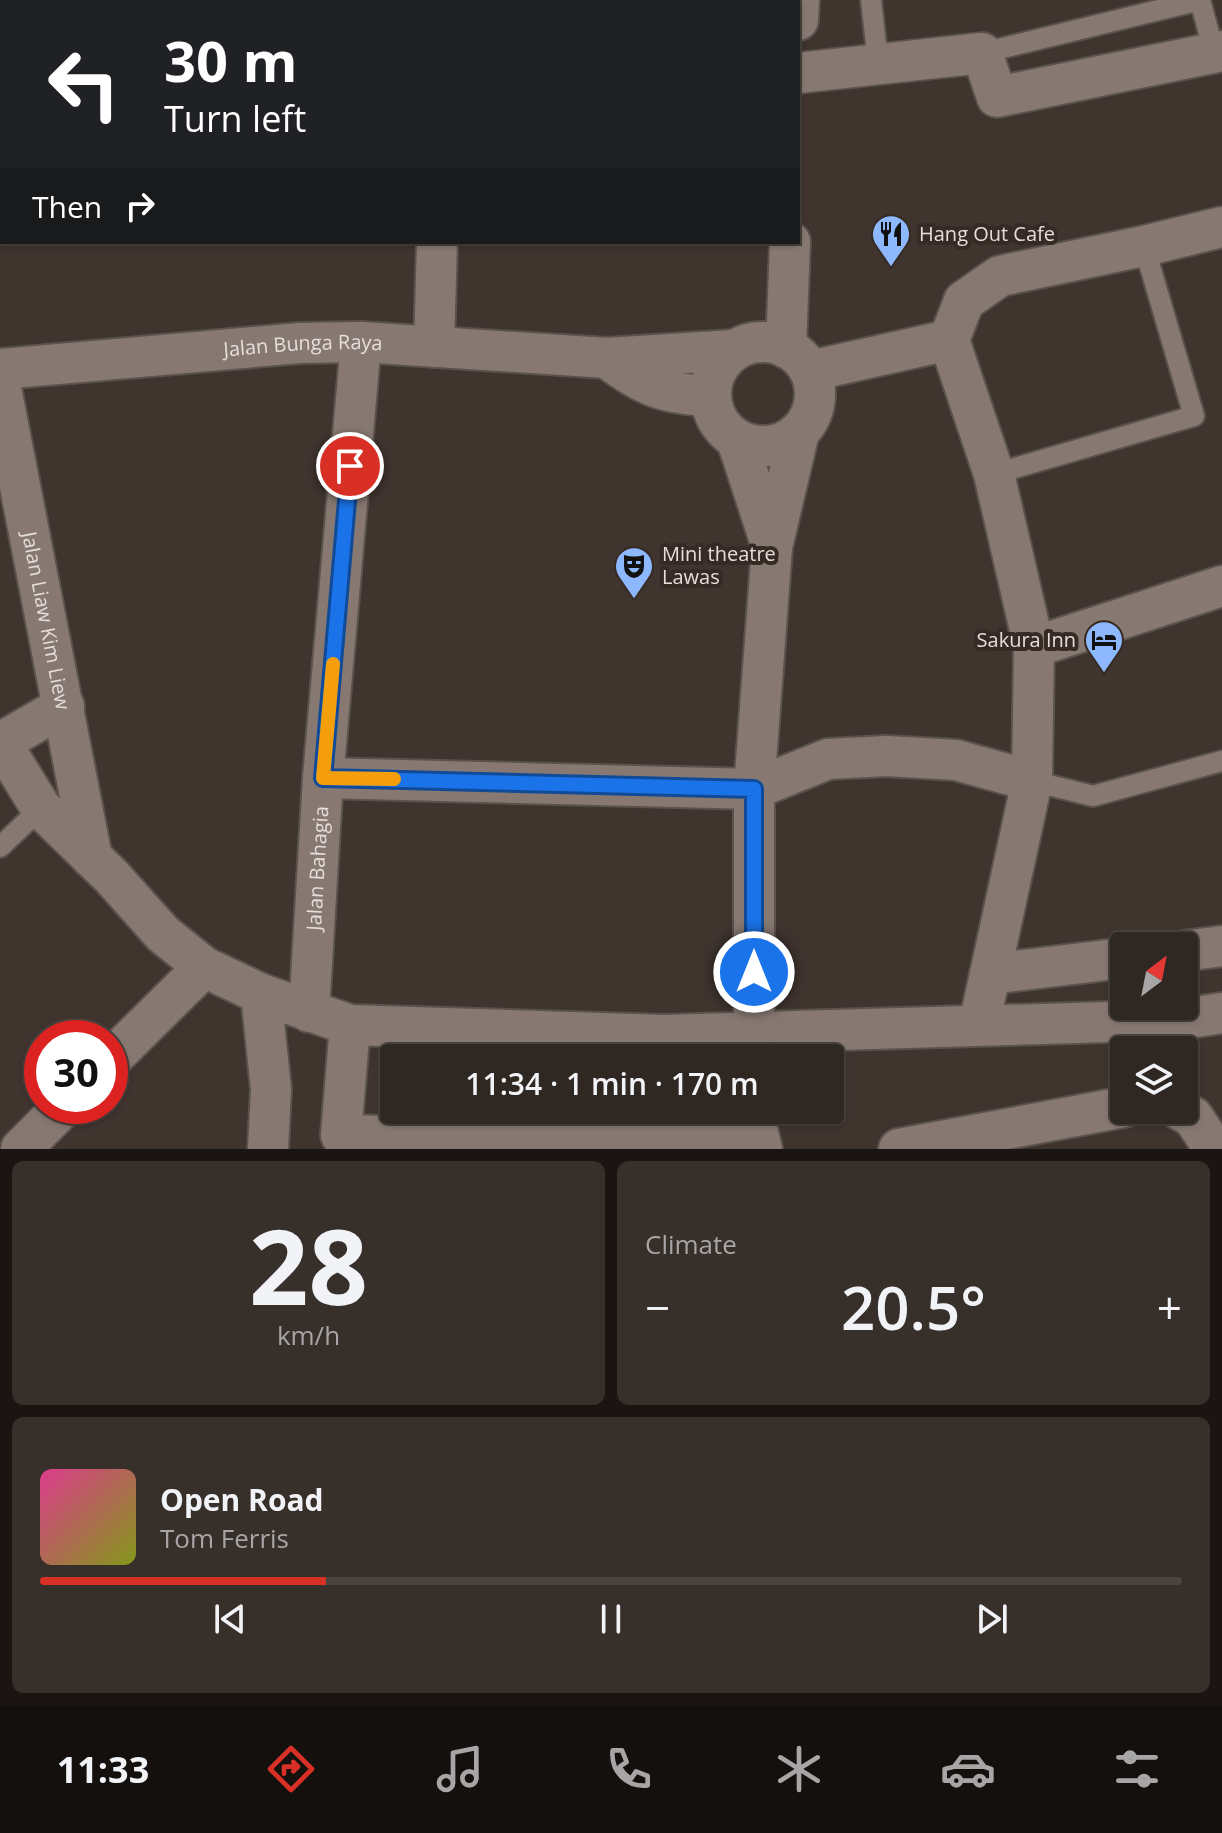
<!DOCTYPE html>
<html lang="en">
<head>
<meta charset="utf-8">
<style>
  :root { --surface:#2f2722; --page:#372f2a; --text:#f1f3f6; --muted:#a7a5a5; --line:#4a4440; --accent:#d93025 }
  body { margin:0; font-family:"Open Sans",sans-serif; background:var(--page); color:var(--text); height:100vh; display:flex; flex-direction:column; font-size:30px; white-space:nowrap }
  * { box-sizing:border-box; margin:0 }
  p { font-size:26px; color:var(--muted) }
  .icon { flex:none; width:44px; height:44px; fill:none; stroke:currentColor; stroke-width:2; stroke-linecap:round; stroke-linejoin:round }
  .map { position:relative; height:1149px; overflow:hidden }
  .sheet { display:flex; flex-direction:column; gap:12px; padding:12px; background:#1a1513; flex:1 }
  .sheet>* { flex:none }
  .guide { position:absolute; left:0px; top:0px; width:800px; height:244px; box-shadow:0 2px 6px #0004,0 0 0 2px var(--line); background:#202124; color:#fff; overflow:hidden }
  .needle { width:52px; rotate:32deg }
  .fabs { position:absolute; left:1110px; top:932px; display:grid; gap:16px }
  .fabs a { display:grid; place-items:center; width:88px; height:88px; border-radius:8px; background:var(--surface); box-shadow:0 2px 6px #0004,0 0 0 2px var(--line); font-size:40px }
  .speed { position:absolute; left:24px; top:1020px; display:flex; gap:16px; font-size:40px; font-weight:700; text-align:center }
  .speed>* { display:grid; place-content:center; width:104px; height:104px; border-radius:50%; background:var(--surface); box-shadow:0 2px 6px #0004,0 0 0 2px var(--line); line-height:1 }
  .speed .limit { border:12px solid #d22; background:#fff; color:#111 }
  .pin { position:absolute; display:grid; place-items:center; width:68px; height:68px; color:#fff; margin:-34px; border:4px solid #fff; border-radius:50%; box-shadow:0 2px 8px #0007 }
  .me { position:absolute; width:88px; margin:-44px; rotate:0deg; stroke-linejoin:round; filter:drop-shadow(0 0 6px #0008) }
  .turn { display:flex; align-items:center; gap:28px; height:168px; padding:0 32px; font-size:36px }
  .turn .icon { width:104px; height:104px; stroke-width:2.5 }
  .turn b { display:block; font-size:56px; line-height:68px }
  .then { display:flex; align-items:center; height:76px; padding:0 32px; background:#0003; gap:16px; font-size:30px }
  .big { font-size:60px; font-weight:600; line-height:1.1 }
  .sheet .tile { flex:1; display:flex; flex-direction:column; justify-content:center; gap:12px; min-width:0; padding:0 28px; border-radius:12px; background:var(--page) }
  .sheet .dial { align-items:center; gap:0 }
  .dial b { font-size:104px; line-height:1 }
  .song { display:flex; align-items:center; gap:24px }
  .cover { width:96px; height:96px; border-radius:12px; background:linear-gradient(135deg,hsl(330 70% 55%),hsl(70 70% 35%)) }
  .played { height:8px; border-radius:4px; background:linear-gradient(90deg,var(--accent) 25%,var(--line) 25%) }
  .keys { display:flex; justify-content:space-around; direction:ltr }
  .heat { display:flex; justify-content:space-between; align-items:center; font-size:44px; direction:ltr }
  .sheet .tiles { flex:1; display:grid; gap:12px; grid-template-columns:1fr 1fr }
  .tile:last-child { grid-column:span 2 }
  .trip { position:absolute; left:380px; top:1044px; width:464px; height:80px; border-radius:8px; background:var(--surface); box-shadow:0 2px 6px #0004,0 0 0 2px var(--line); font-weight:600; line-height:80px; text-align:center }
  .menu { display:flex; height:128px; justify-content:space-around; align-items:center; background:#13100e; color:var(--muted) }
  .menu .icon { width:56px; height:56px }
  .menu .current { color:var(--accent) }
  .menu b { font-size:36px; color:var(--text) }
  .map>svg:first-child { display:block }
  .lines { fill:none; stroke-linecap:round; stroke-linejoin:round }
  .lane-casing { stroke:#5b524d; stroke-width:24 }
  .street-casing { stroke:#5b524d; stroke-width:44 }
  .lane { stroke:#877972; stroke-width:20 }
  .street { stroke:#877972; stroke-width:40 }
  .route-casing { stroke:#114b97; stroke-width:20 }
  .route { stroke:#1a73e8; stroke-width:14 }
  .slow { stroke:#f59e0b; stroke-width:14 }
  .labels { text-anchor:middle; stroke-width:8; stroke-linejoin:round; paint-order:stroke }
  .poi-label { font-size:20px; fill:#e5ddda; stroke:#352a24; text-anchor:start }
  .street-label { font-size:20px; fill:#e5ddda; stroke:#352a24 }
</style>
</head>
<body>
<div class="map">
<svg width="1222" height="1149" viewBox="0 0 1222 1149">
  <rect width="100%" height="100%" fill="#3f342e"/>
  <g class="lines">
    <defs>
      <path id="lane" d="M871,0L878,62
        M1200,0L1214,52
        M982,53L1200,0
        M994,474L1194,416L1144,246
        M1032,781L1093,796L1222,761
        M0,847L41,808"/>
      <g id="street">
        <path d="M798,20L799,0"/>
        <path d="M798,73L982,53L997,97L1222,51"/>
        <circle cx="763" cy="394" r="52"/>
        <path d="M434,347L437,242"/>
        <path d="M786,348L790,242"/>
        <path d="M607,358C644,386 663,394 710,396"/>
        <path id="s1" d="M0,369L300,343L361,342L607,358L734,350"/>
        <path d="M810,371L949,340"/>
        <path id="s2" d="M0,383L92,858"/>
        <path d="M737,440L772,547"/>
        <path d="M1034,647L1222,586"/>
        <path d="M0,743L64,706"/>
        <path d="M1,743L41,808L112,877L163,934L204,967L261,994L350,1025L664,1035L1176,1020L1222,1013"/>
        <path d="M323,778L754,789L828,759L887,756L956,760L1032,781"/>
        <path d="M1184,951L1222,946"/>
        <path d="M990,974L1124,958"/>
        <path d="M261,994L271,1089L268,1149"/>
        <path id="s3" d="M309,1012L323,778L361,342"/>
        <path d="M350,1025L341,1135L648,1141L757,1129L762,1149"/>
        <path d="M979,1025L1032,781L1034,647L994,474L949,340L964,301L1000,276L1144,246L1222,227"/>
        <path d="M754,1033V789L772,547L799,432"/>
        <path d="M110,1060L204,967"/>
        <path d="M1180,1110L1193,1117L1214,1149"/>
        <path d="M21,1149L64,1106"/>
        <path d="M899,1149L1124,1107"/>
      </g>
    </defs>
    <use href="#lane" class="lane-casing"/>
    <use href="#street" class="street-casing"/>
    <use href="#lane" class="lane"/>
    <use href="#street" class="street"/>
  </g>
  <g class="lines">
    <defs>
      <path id="route" d="M350,466L323,778L754,789V972"/>
    </defs>
    <use href="#route" class="route-casing"/>
    <use href="#route" class="route"/>
    <path class="slow" d="M333,664L323,778L394,779"/>
  </g>
  <defs>
    <symbol id="restaurant-pin" viewBox="-11 -11 22 30"><path d="M0 17L-7.5 6A9.5 9.5 0 1 1 7.5 6Z" fill="#8eb8fd" stroke="#352a24"/><path d="M-5-6h1v4h1v-4h1v4h1v-4h1v5L-1.5 .5V6h-2V.5L-5-1ZM5-6V6H3V1.5H1.5Q1.5-4 5-6Z" fill="#111"/></symbol>
    <symbol id="theatre-pin" viewBox="-11 -11 22 30"><path d="M0 17L-7.5 6A9.5 9.5 0 1 1 7.5 6Z" fill="#8eb8fd" stroke="#352a24"/><path d="M-5-5.5Q0-4 5-5.5V0Q5 5 0 6Q-5 5-5 0ZM-3.3-2.5H-1v1.5H-3.3ZM1-2.5H3.3v1.5H1ZM-2.8 1Q0 5.5 2.8 1Z" fill="#111"/></symbol>
    <symbol id="hotel-pin" viewBox="-11 -11 22 30"><path d="M0 17L-7.5 6A9.5 9.5 0 1 1 7.5 6Z" fill="#8eb8fd" stroke="#352a24"/><path d="M-6-4.5h1.5V1H6V5H4.5V3h-9V5H-6ZM-4 0a1.8 1.8 0 1 1 3.6 0ZM.5 0V-2.5h3Q6-2.5 6 0Z" fill="#111"/></symbol>
  </defs>
  <g fill-rule="evenodd">
    <use href="#restaurant-pin" x="869" y="212" width="44" height="60"/>
    <use href="#theatre-pin" x="612" y="544" width="44" height="60"/>
    <use href="#hotel-pin" x="1082" y="618" width="44" height="60"/>
  </g>
  <g class="labels">
    <g class="poi-label">
      <text x="919" y="241">Hang Out Cafe</text>
      <text x="662" y="561">Mini theatre<tspan x="662" dy="23">Lawas</tspan></text>
      <text x="1076" y="647" text-anchor="end">Sakura Inn</text>
    </g>
    <g class="street-label">
      <text dy="7" stroke="none"><textPath href="#s1" startOffset="304">Jalan Bunga Raya</textPath></text>
      <text dy="7" stroke="none"><textPath href="#s2" startOffset="242">Jalan Liaw Kim Liew</textPath></text>
      <text dy="7" stroke="none"><textPath href="#s3" startOffset="144">Jalan Bahagia</textPath></text>
    </g>
  </g>
</svg>
<div class="fabs">
<a><svg class="needle" viewBox="-14 -14 28 28"><path d="M0-13l5 13h-10z" fill="#e53935"/><path d="M0 13l5-13h-10z" fill="#a7a5a5"/></svg></a>
<a><svg class="icon" aria-label="layers" viewBox="0 0 24 24"><path d="M12 4l9 5-9 5-9-5zM3 14l9 5 9-5"/></svg></a>
</div>
<div class="speed"><div class="limit">30</div></div>
<div class="pin" style="left:350px;top:466px;background:#d93025"><svg class="icon" aria-label="arrive" viewBox="0 0 24 24"><path d="M6 21V4h12l-3 4 3 4H6"/></svg></div>
<svg class="me" style="left:754px;top:972px" viewBox="-20 -20 40 40"><circle r="17" fill="#1a73e8" stroke="#fff" stroke-width="3"/><path d="M0-11L8 9 0 5-8 9z" fill="#fff"/></svg>
<div class="trip">11:34 · 1 min · 170 m</div>
<div class="guide">
<div class="turn"><svg class="icon" aria-label="left" viewBox="0 0 24 24"><path d="M17 20v-9H6M10 6l-5 5 5 5"/></svg><div><b>30 m</b>Turn left</div></div>
<div class="then">Then<svg class="icon" aria-label="right" viewBox="0 0 24 24"><path d="M7 20v-9h11M14 6l5 5-5 5"/></svg></div>
</div>
</div>
<section class="sheet">
<div class="tiles">
<div class="tile dial"><b>28</b><p>km/h</p></div>
<div class="tile"><p>Climate</p>
<div class="heat"><a>−</a><b class="big">20.5°</b><a>+</a></div>
</div>
<div class="tile">
<div class="song"><i class="cover"></i><div><b>Open Road</b><p>Tom Ferris</p></div></div>
<div class="played"></div>
<div class="keys"><svg class="icon" aria-label="previous" viewBox="0 0 24 24"><path d="M18 5L8 12l10 7zM5 5v14"/></svg><svg class="icon" aria-label="pause" viewBox="0 0 24 24"><path d="M8 5v14M16 5v14"/></svg><svg class="icon" aria-label="next" viewBox="0 0 24 24"><path d="M6 5l10 7-10 7zM19 5v14"/></svg></div>
</div>
</div>
</section>
<nav class="menu">
<b>11:33</b>
<svg class="icon current" aria-label="directions" viewBox="0 0 24 24"><path d="M12 3l9 9-9 9-9-9zM9 14v-3h6M13 9l2 2-2 2"/></svg>
<svg class="icon" aria-label="music" viewBox="0 0 24 24"><path d="M9 18V5l10-2v13"/><circle cx="6" cy="18" r="3"/><circle cx="16" cy="16" r="3"/></svg>
<svg class="icon" aria-label="phone" viewBox="0 0 24 24"><path d="M5 4h4l2 5-3 2q2 4 5 5l2-3 5 2v4C11 20 4 13 5 4z"/></svg>
<svg class="icon" aria-label="climate" viewBox="0 0 24 24"><path d="M12 3v18M4 7l16 10M4 17L20 7"/></svg>
<svg class="icon" aria-label="car" viewBox="0 0 24 24"><path d="M5 17H2v-5l4-1 3-4h7l3 4 3 1v5h-3M9 17h6M6 11h13"/><circle cx="7" cy="17" r="2"/><circle cx="17" cy="17" r="2"/></svg>
<svg class="icon" aria-label="filters" viewBox="0 0 24 24"><path d="M4 7h16M4 17h16"/><circle cx="9" cy="7" r="2"/><circle cx="15" cy="17" r="2"/></svg>
</nav>
</body>
</html>
